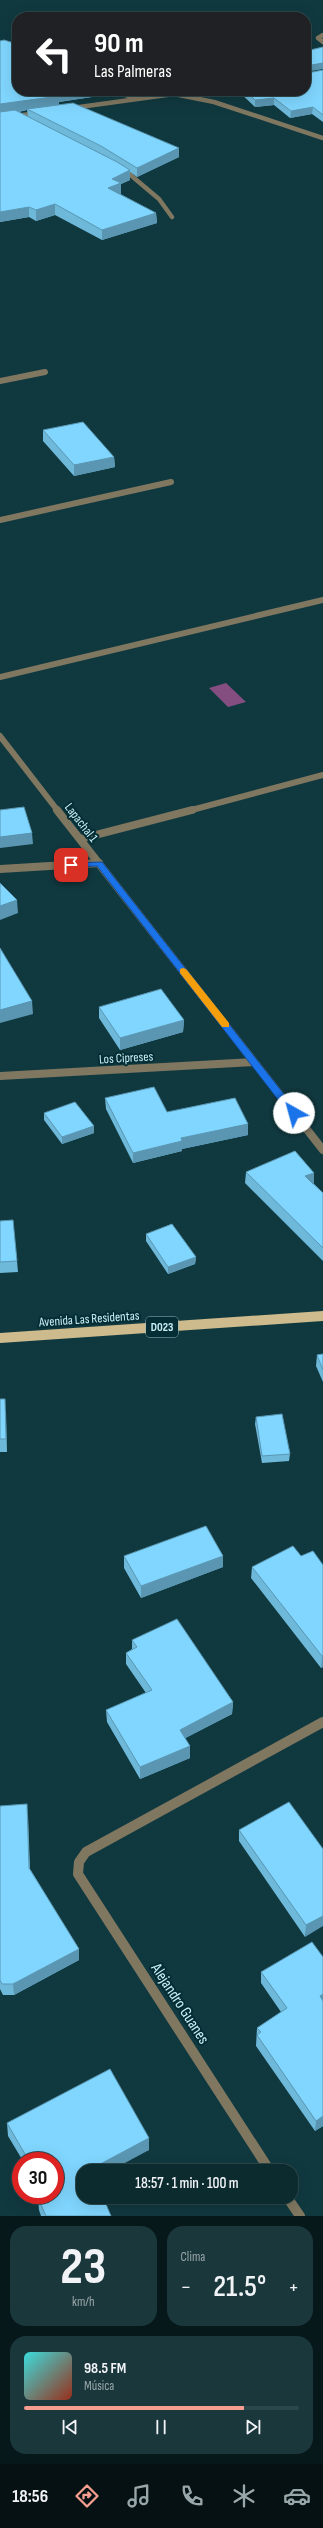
<!DOCTYPE html>
<html lang="es">
<head>
<meta charset="utf-8">
<style>
  :root { --surface:#0c2b2f; --page:#1a373b; --text:#f1f3f6; --muted:#9aa7aa; --line:#2c474b; --accent:#f59d8f }
  body { margin:0; font-family:"Sofia Sans Condensed",sans-serif; background:var(--page); color:var(--text); height:100vh; display:flex; flex-direction:column; font-size:15px; white-space:nowrap }
  * { box-sizing:border-box; margin:0 }
  p { font-size:13px; color:var(--muted) }
  .icon { flex:none; width:22px; height:22px; fill:none; stroke:currentColor; stroke-width:2; stroke-linecap:round; stroke-linejoin:round }
  .map { position:relative; height:2216px; overflow:hidden }
  .panel { display:flex; flex-direction:column; gap:10px; padding:10px; background:#07181a; flex:1 }
  .panel>* { flex:none }
  .guide { position:absolute; left:12px; top:12px; width:299px; height:84px; border-radius:16px; box-shadow:0 4px 16px #0002,0 0 0 1px var(--line); background:#202124; color:#fff; overflow:hidden }
  .speed { position:absolute; left:12px; top:2152px; display:flex; gap:8px; font-size:20px; font-weight:700; text-align:center }
  .speed>* { display:grid; place-content:center; width:52px; height:52px; border-radius:50%; background:var(--surface); box-shadow:0 4px 16px #0002,0 0 0 1px var(--line); line-height:1 }
  .speed .limit { border:6px solid #d22; background:#fff; color:#111 }
  .pin { position:absolute; display:grid; place-items:center; width:34px; height:34px; color:#fff; margin:-17px; border-radius:8px; box-shadow:0 2px 6px #0006 }
  .me { position:absolute; width:44px; margin:-22px; rotate:322deg; stroke-linejoin:round; filter:drop-shadow(0 0 3px #0008) }
  .turn { display:flex; align-items:center; gap:14px; height:84px; padding:0 16px; font-size:18px }
  .turn .icon { width:52px; height:52px; stroke-width:2.5 }
  .turn b { display:block; font-size:28px; line-height:34px }
  .big { font-size:30px; font-weight:600; line-height:1.1 }
  .panel .tile { flex:1; display:flex; flex-direction:column; justify-content:center; gap:6px; min-width:0; padding:0 14px; border-radius:16px; background:var(--page) }
  .panel .dial { align-items:center; gap:0 }
  .dial b { font-size:52px; line-height:1 }
  .song { display:flex; align-items:center; gap:12px }
  .cover { width:48px; height:48px; border-radius:6px; background:linear-gradient(135deg,hsl(180 70% 55%),hsl(10 70% 35%)) }
  .played { height:4px; border-radius:2px; background:linear-gradient(90deg,var(--accent) 80%,var(--line) 80%) }
  .keys { display:flex; justify-content:space-around; direction:ltr }
  .heat { display:flex; justify-content:space-between; align-items:center; font-size:22px; direction:ltr }
  .panel .tiles { flex:1; display:grid; gap:10px; grid-template-columns:1fr 1fr }
  .tile:last-child { grid-column:span 2 }
  .trip { position:absolute; left:76px; top:2164px; width:222px; height:40px; border-radius:16px; background:var(--surface); box-shadow:0 4px 16px #0002,0 0 0 1px var(--line); font-weight:600; line-height:40px; text-align:center }
  .tab-bar { display:flex; height:64px; justify-content:space-around; align-items:center; background:#051113; color:var(--muted) }
  .tab-bar .icon { width:28px; height:28px }
  .tab-bar .current { color:var(--accent) }
  .tab-bar b { font-size:18px; color:var(--text) }
  .map>svg:first-child { display:block }
  .water { fill:#844e80 }
  .lines { fill:none; stroke-linecap:round; stroke-linejoin:round }
  .service { stroke:#807761; stroke-width:4.5 }
  .minor-far3 { stroke:#807761; stroke-width:4.5 }
  .minor-far2 { stroke:#807761; stroke-width:6 }
  .minor-far1 { stroke:#807761; stroke-width:8 }
  .minor { stroke:#807761; stroke-width:10 }
  .tertiary { stroke:#807761; stroke-width:4.5 }
  .primary { stroke:#cdbb8d; stroke-width:10 }
  .wall { fill:#6eb8da; fill-rule:evenodd }
  .shaded-wall { fill:#5a96b2 }
  .building { fill:#80d6fe; stroke:#5a96b2 }
  .route { fill:#1a73e8; stroke:#114b97 }
  .slow { fill:#f59e0b }
  .labels { text-anchor:middle; stroke-width:4; stroke-linejoin:round; paint-order:stroke }
  .shield { fill:#032e35; stroke:#90b6bc; stroke-width:1 }
  .shield-label { font-size:12px; font-weight:bold; fill:#ccf0f6 }
  .street-label { font-size:13px; fill:#ccf0f6; stroke:#032e35 }
  .near-street-label { font-size:16px; fill:#ccf0f6; stroke:#032e35 }
</style>
</head>
<body>
<div class="map">
<svg width="323" height="2216" viewBox="0 0 323 2216">
  <rect width="100%" height="100%" fill="#10393f"/>
  <path class="water" d="M226,683L246,702L228,707L209,688Z"/>
  <g class="lines">
    <path class="service" d="M323,35L318,38L323,42
      M121,167L159,199L172,217"/>
    <path class="minor-far3" d="M167,94L183,91"/>
    <path class="minor-far2" d="M0,381L45,372
      M0,520L171,482
      M0,677L323,600
      M0,736L58,811
      M188,811L323,775"/>
    <path class="minor-far1" d="M57,810L323,1150
      M80,839L192,810
      M0,869L99,863
      M0,1076L254,1062"/>
    <path class="minor" d="M270,2171L78,1874L79,1862L86,1852L323,1722
      M287,2197L300,2216"/>
    <path class="tertiary" d="M115,91L133,98
      M72,108L174,94L214,102L323,138
      M0,118L38,113"/>
    <path class="primary" d="M0,1338L323,1316"/>
  </g>
  <path class="wall" d="M0,41L17,91H111L91,93L92,97L59,102V105L179,157L137,177L130,172V180L121,184V194H120L156,213L157,223L102,240L55,215L36,221L29,217L0,222ZM27,110L28,116L19,112Z
    M323,70V122L312,114L290,118L274,105L255,107L238,91H306L307,73Z
    M43,430L114,457L115,467L74,476L43,441Z
    M99,1007L184,1020L183,1032L120,1050L99,1018Z
    M105,1098L167,1112L248,1135L182,1149V1151L133,1163L106,1109Z
    M44,1113L94,1133L62,1144L44,1120Z
    M246,1172L314,1184L323,1193V1261L245,1183Z
    M0,1221L17,1261L18,1272L0,1273Z
    M146,1234L196,1257L195,1264L168,1274L146,1241Z
    M323,1354V1382L316,1366L317,1355Z
    M0,1399L6,1412L7,1452H0Z
    M256,1417L290,1454L289,1461L262,1463L255,1424Z
    M313,1551L323,1667L321,1668L251,1578L252,1567L301,1556Z
    M124,1556H223V1567L141,1598L124,1568Z
    M132,1640L233,1702L232,1714L185,1738L190,1758L140,1779L107,1722L106,1710L146,1693L126,1664V1653L132,1649Z
    M0,1806L28,1815L30,1869L79,1949V1960L14,1995H3L0,1989Z
    M239,1830L323,1849L305,1937L239,1841Z
    M323,1957V2126L315,2131L256,2046L257,2028L281,2012L261,1983V1972Z
    M7,2123L149,2138V2150L83,2171L111,2216H41L39,2210L38,2198L42,2196V2195H55V2161H23L8,2136Z"/>
  <path class="shaded-wall" d="M323,63V69L306,72V66Z
    M68,91H111L91,93L92,97L59,102V106L27,109V110L0,114V104L52,93Z
    M274,98V105L255,107V100Z
    M313,107L312,114L290,118L291,111Z
    M179,148V157L137,177V168Z
    M130,170V180L121,184V194L108,198V188L112,179Z
    M55,204V215L36,221V210Z
    M29,207V217L0,222V212Z
    M156,213L157,223L102,240V230Z
    M114,457L115,467L74,476V465Z
    M32,833L33,844L0,848V837Z
    M17,900L18,913L0,920V906Z
    M32,1001L33,1014L0,1023V1010Z
    M184,1020L183,1032L120,1050V1038Z
    M248,1124V1135L182,1149V1151L133,1163V1153L181,1138Z
    M94,1126V1133L62,1144V1137Z
    M314,1173V1184L305,1176Z
    M196,1257L195,1264L168,1274V1267Z
    M223,1556V1567L141,1598V1586Z
    M322,1656H323V1667L321,1668Z
    M233,1702L232,1714L180,1741V1730Z
    M190,1746V1758L140,1779V1767Z
    M323,1916V1926L305,1937L306,1925Z
    M79,1949V1960L14,1995L13,1984Z
    M323,1994V2005L320,1996Z
    M323,2116V2126L315,2131L316,2121Z
    M149,2138V2150L110,2171H91V2169Z"/>
  <path class="building" d="M4,40L17,44V91H68L52,93L59,96L0,104V41Z
    M323,47V63L306,66V51Z
    M323,70V115L313,107L291,111L274,98L255,100L246,91H306V73H307Z
    M73,103L179,148L137,168L101,146L27,109Z
    M15,110L117,162L130,170L112,179L121,183L108,188L156,213L102,230L55,204L36,210L29,207L0,212V112Z
    M83,422L114,457L74,465L43,430Z
    M24,807L32,833L0,837V810Z
    M0,883L17,900L0,906Z
    M0,948L32,1001L0,1010Z
    M161,989L184,1020L120,1038L99,1007Z
    M154,1087L167,1112L235,1098L248,1124L181,1138L182,1141L133,1153L105,1098Z
    M75,1102L94,1126L62,1137L44,1113Z
    M295,1151L314,1173L305,1176L323,1193V1248L246,1172Z
    M13,1220L17,1261L0,1262V1221Z
    M172,1224L196,1257L168,1267L146,1234Z
    M323,1354V1370L317,1355Z
    M0,1399H5L6,1439H0Z
    M282,1414L290,1454L262,1456L256,1417Z
    M206,1526L223,1556L141,1586L124,1556Z
    M293,1546L301,1556L313,1551L323,1565V1656H322L252,1567Z
    M177,1619L233,1702L180,1730L190,1746L140,1767L106,1710L152,1690L126,1653L137,1647L132,1640Z
    M289,1802L323,1849V1916L306,1925L239,1830Z
    M27,1804L29,1868L79,1949L13,1984H2L0,1980V1806Z
    M312,1942L323,1957V1994L320,1996L323,2001V2116L316,2121L257,2035L261,2032L257,2028L287,2008L261,1972Z
    M110,2069L149,2138L91,2169V2171H83V2197H103L111,2216H46L38,2198L44,2195H55V2161H29L7,2123Z"/>
  <path class="route" d="M102,862L297,1111V1115H290L97,866L71,867L67,865L71,863Z"/>
  <path class="slow" d="M183,968L186,969L229,1023V1027H222L180,973V969Z"/>
  <g class="labels">
    <rect class="shield" x="146" y="1317" width="32" height="20" rx="3"/>
    <g class="shield-label">
      <text x="162" y="1331">D023</text>
    </g>
    <g class="street-label">
      <text transform="translate(82 822) rotate(52)" y="5">Lapachal 1</text>
      <text transform="translate(126 1057) rotate(-3)" y="5">Los Cipreses</text>
      <text transform="translate(89 1318) rotate(-4)" y="5">Avenida Las Residentas</text>
    </g>
    <g class="near-street-label">
      <text transform="translate(181 2003) rotate(57)" y="6">Alejandro Guanes</text>
    </g>
  </g>
</svg>
<div class="speed"><div class="limit">30</div></div>
<div class="pin" style="left:71px;top:865px;background:#d93025"><svg class="icon" aria-label="arrive" viewBox="0 0 24 24"><path d="M6 21V4h12l-3 4 3 4H6"/></svg></div>
<svg class="me" style="left:294px;top:1113px" viewBox="-20 -20 40 40"><circle r="19" fill="#fff"/><path d="M0-13L10 11 0 6-10 11z" fill="#1a73e8"/></svg>
<div class="trip">18:57 · 1 min · 100 m</div>
<div class="guide">
<div class="turn"><svg class="icon" aria-label="left" viewBox="0 0 24 24"><path d="M17 20v-9H6M10 6l-5 5 5 5"/></svg><div><b>90 m</b>Las Palmeras</div></div>
</div>
</div>
<section class="panel">
<div class="tiles">
<div class="tile dial"><b>23</b><p>km/h</p></div>
<div class="tile"><p>Clima</p>
<div class="heat"><a>−</a><b class="big">21.5°</b><a>+</a></div>
</div>
<div class="tile">
<div class="song"><i class="cover"></i><div><b>98.5 FM</b><p>Música</p></div></div>
<div class="played"></div>
<div class="keys"><svg class="icon" aria-label="previous" viewBox="0 0 24 24"><path d="M18 5L8 12l10 7zM5 5v14"/></svg><svg class="icon" aria-label="pause" viewBox="0 0 24 24"><path d="M8 5v14M16 5v14"/></svg><svg class="icon" aria-label="next" viewBox="0 0 24 24"><path d="M6 5l10 7-10 7zM19 5v14"/></svg></div>
</div>
</div>
</section>
<nav class="tab-bar">
<b>18:56</b>
<svg class="icon current" aria-label="directions" viewBox="0 0 24 24"><path d="M12 3l9 9-9 9-9-9zM9 14v-3h6M13 9l2 2-2 2"/></svg>
<svg class="icon" aria-label="music" viewBox="0 0 24 24"><path d="M9 18V5l10-2v13"/><circle cx="6" cy="18" r="3"/><circle cx="16" cy="16" r="3"/></svg>
<svg class="icon" aria-label="phone" viewBox="0 0 24 24"><path d="M5 4h4l2 5-3 2q2 4 5 5l2-3 5 2v4C11 20 4 13 5 4z"/></svg>
<svg class="icon" aria-label="climate" viewBox="0 0 24 24"><path d="M12 3v18M4 7l16 10M4 17L20 7"/></svg>
<svg class="icon" aria-label="car" viewBox="0 0 24 24"><path d="M5 17H2v-5l4-1 3-4h7l3 4 3 1v5h-3M9 17h6M6 11h13"/><circle cx="7" cy="17" r="2"/><circle cx="17" cy="17" r="2"/></svg>
</nav>
</body>
</html>
